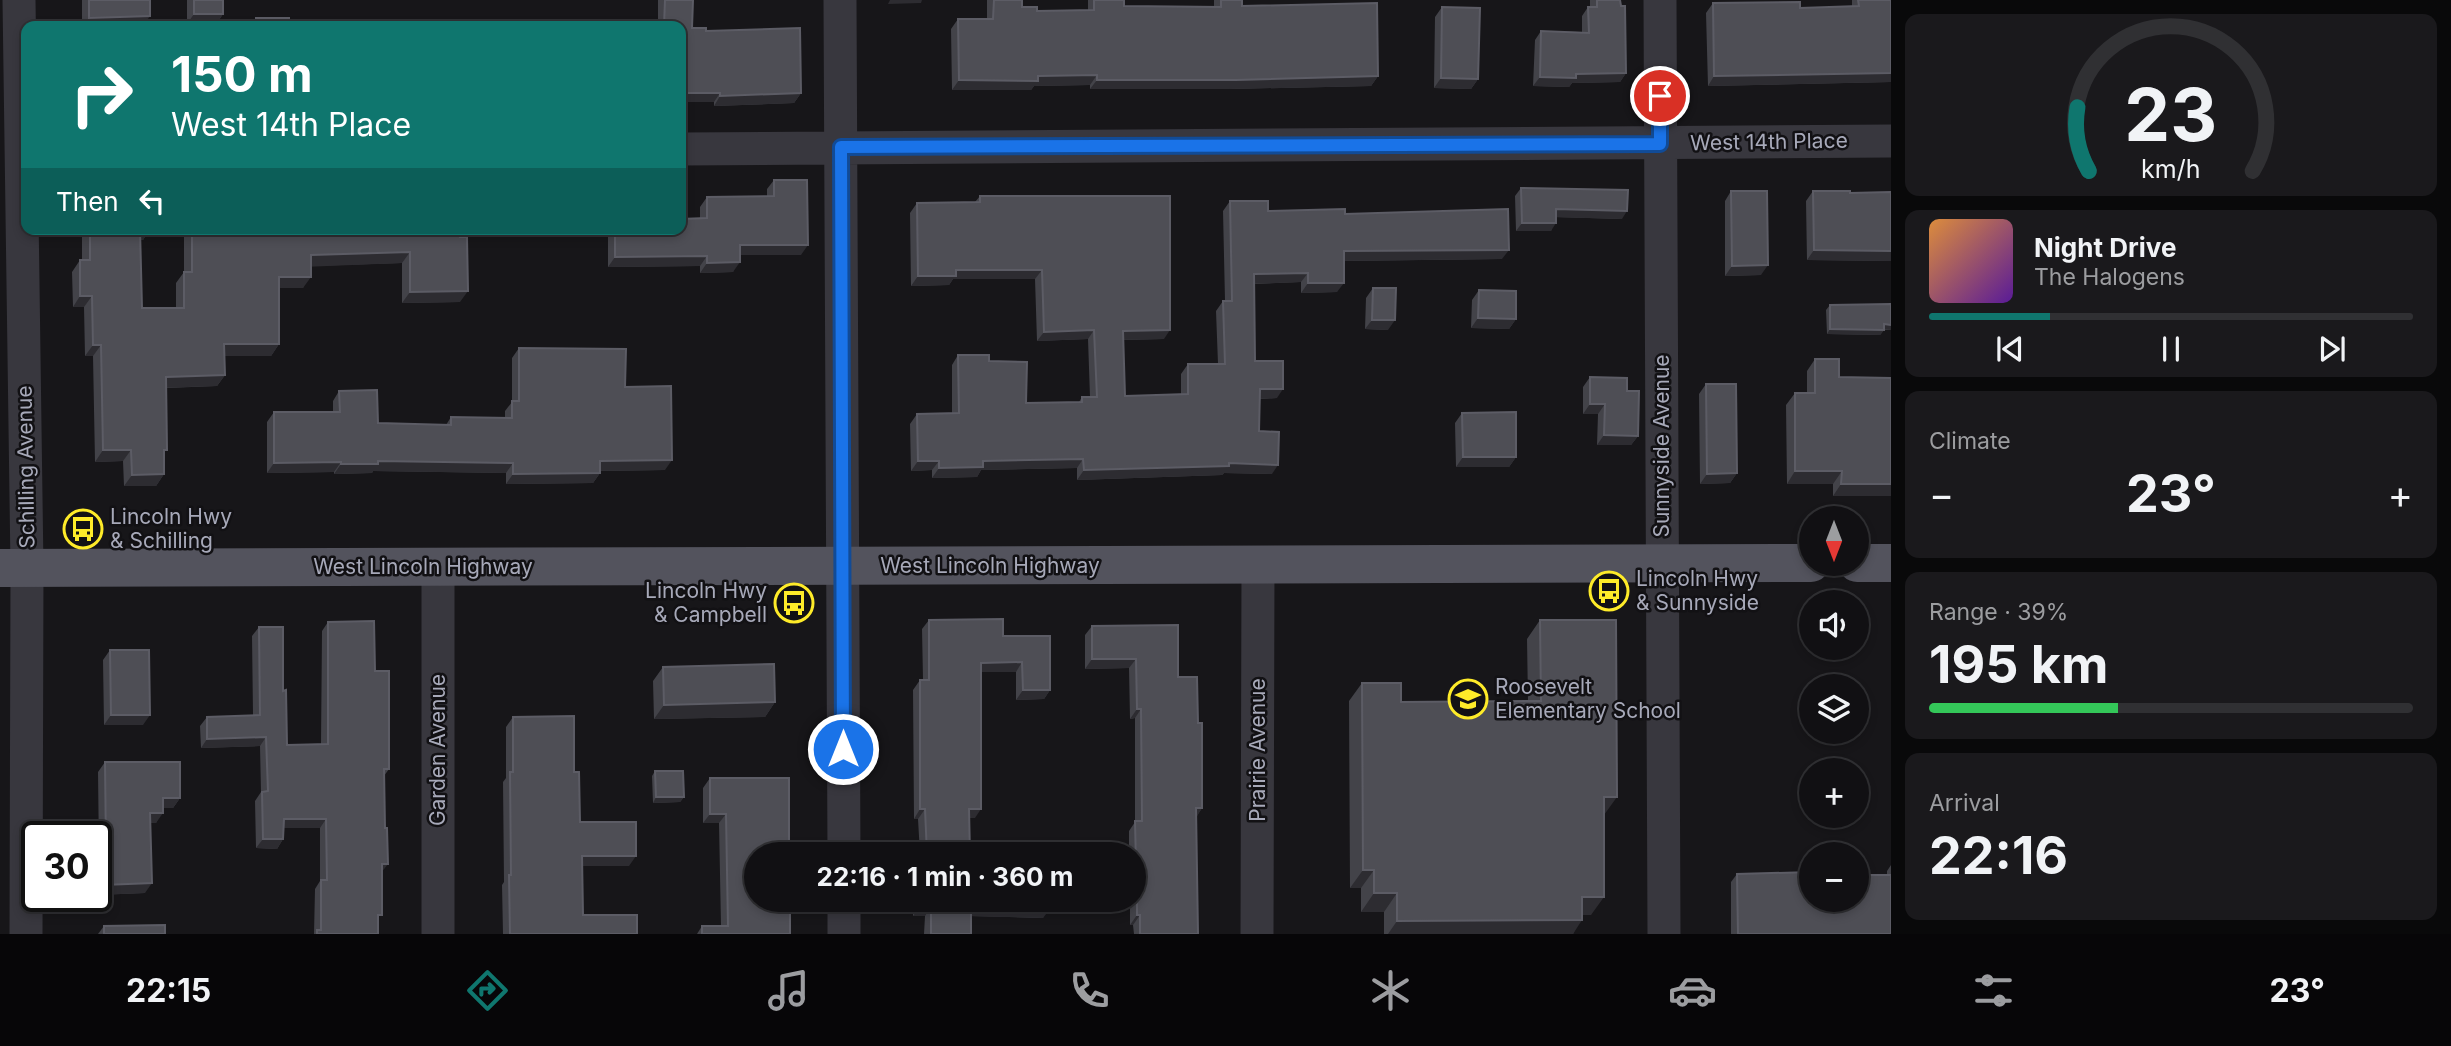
<!DOCTYPE html>
<html lang="en">
<head>
<meta charset="utf-8">
<style>
  :root { --surface:#111013; --page:#1a191c; --text:#f1f3f6; --muted:#9c9da0; --line:#303033; --accent:#0f766e }
  body { margin:0; font-family:Inter,sans-serif; background:var(--page); color:var(--text); height:100vh; display:flex; flex-direction:column; font-size:26px; white-space:nowrap }
  * { box-sizing:border-box; margin:0 }
  p { font-size:23px; color:var(--muted) }
  .icon { flex:none; width:38px; height:38px; fill:none; stroke:currentColor; stroke-width:2; stroke-linecap:round; stroke-linejoin:round }
  .map { position:relative; flex:1; overflow:hidden }
  .sheet { display:flex; flex-direction:column; gap:14px; padding:14px; background:#09090a; width:560px }
  .sheet>* { flex:none }
  .guide { position:absolute; left:21px; top:21px; width:665px; height:214px; border-radius:14px; box-shadow:0 4px 10px #0003,0 0 0 2px var(--line); background:#0f766e; color:#fff; overflow:hidden }
  .needle { width:46px; rotate:180deg }
  .fabs { position:absolute; left:1799px; top:506px; display:grid; gap:14px }
  .fabs a { display:grid; place-items:center; width:70px; height:70px; border-radius:50%; background:var(--surface); box-shadow:0 4px 10px #0003,0 0 0 2px var(--line); font-size:35px }
  .speed { position:absolute; left:21px; top:821px; display:flex; gap:14px; font-size:35px; font-weight:700; text-align:center }
  .speed>* { display:grid; place-content:center; width:91px; height:91px; border-radius:50%; background:var(--surface); box-shadow:0 4px 10px #0003,0 0 0 2px var(--line); line-height:1 }
  .speed .limit { border:4px solid #111; border-radius:10px; background:#fff; color:#111 }
  .pin { position:absolute; display:grid; place-items:center; width:60px; height:60px; color:#fff; margin:-30px; border:4px solid #fff; border-radius:50%; box-shadow:0 2px 7px #0007 }
  .me { position:absolute; width:77px; margin:-38px; rotate:0deg; stroke-linejoin:round; filter:drop-shadow(0 0 5px #0008) }
  .turn { display:flex; align-items:center; gap:24px; height:147px; padding:0 35px; font-size:32px }
  .turn .icon { width:91px; height:91px; stroke-width:2.5 }
  .turn b { display:block; font-size:49px; line-height:60px }
  .then { display:flex; align-items:center; height:66px; padding:0 35px; background:#0003; gap:14px; font-size:26px }
  .big { font-size:52px; font-weight:700; line-height:1.1 }
  .sheet .tile { flex:1; display:flex; flex-direction:column; justify-content:center; gap:10px; min-width:0; padding:0 24px; border-radius:14px; background:var(--page) }
  .sheet .dial { align-items:center; gap:0 }
  .dial svg { height:182px; overflow:visible; fill:none; stroke:var(--line); stroke-width:7; stroke-linecap:round; text-anchor:middle }
  .dial text { fill:var(--text); stroke:none }
  .song { display:flex; align-items:center; gap:21px }
  .cover { width:84px; height:84px; border-radius:10px; background:linear-gradient(135deg,hsl(30 70% 55%),hsl(270 70% 35%)) }
  .played { height:7px; border-radius:4px; background:linear-gradient(90deg,var(--accent) 25%,var(--line) 25%) }
  .keys { display:flex; justify-content:space-around; direction:ltr }
  .heat { display:flex; justify-content:space-between; align-items:center; font-size:38px; direction:ltr }
  .charge { height:10px; border-radius:5px; background:linear-gradient(90deg,#34c759 39%,var(--line) 0) }
  .trip { position:absolute; left:744px; top:842px; width:402px; height:70px; border-radius:35px; background:var(--surface); box-shadow:0 4px 10px #0003,0 0 0 2px var(--line); font-weight:700; line-height:70px; text-align:center }
  .menu { display:flex; height:112px; justify-content:space-around; align-items:center; background:#070608; color:var(--muted) }
  .menu .icon { width:49px; height:49px }
  .menu .current { color:var(--accent) }
  .menu b { font-size:32px; color:var(--text) }
  main { display:flex; flex:1; min-height:0 }
  .map>svg:first-child { display:block }
  .lines { fill:none; stroke-linecap:round; stroke-linejoin:round }
  .minor { stroke:#38373e; stroke-width:33 }
  .major { stroke:#53535d; stroke-width:38 }
  .wall { fill:#434349 }
  .shaded-wall { fill:#2d2c31 }
  .building { fill:#4e4e55; stroke:#5c5c65; stroke-width:2 }
  .route-casing { stroke:#114b97; stroke-width:18 }
  .route { stroke:#1a73e8; stroke-width:12 }
  .labels { text-anchor:middle; stroke-width:5; stroke-linejoin:round; paint-order:stroke }
  .street-label { font-size:21px; fill:#a7a9b9; stroke:#121114 }
  .poi-label { font-size:21px; fill:#a7a9b9; stroke:#121114; text-anchor:start }
</style>
</head>
<body>
<main>
<div class="map">
<svg width="1891" height="934" viewBox="0 0 1891 934">
  <rect width="100%" height="100%" fill="#171619"/>
  <g class="lines">
    <path class="minor" d="M19,0L27,568L26,934
      M840,0L844,854
      M1660,0L1664,934
      M681,149L1891,141
      M844,900V934
      M438,934V567
      M1257,934L1258,565"/>
    <path class="major" d="M1857,563H1891
      M0,568L1811,563"/>
  </g>
  <path class="wall" d="M82,0H150L143,26H82Z
    M187,0H223V14L217,23L187,24Z
    M658,0H693L692,28L706,31L801,93L794,103L714,106V102L681,26H658Z
    M987,0H1022V7L1037,11L1088,10V0H1124V6L1214,7V0H1242V6L1378,76L1371,86L1229,89H1090V85L1034,86L1031,90H952L951,29L958,19H987Z
    M1590,0H1620L1626,73L1620,82L1572,83L1569,87L1533,86L1535,40L1541,31L1582,32V16L1588,7H1590Z
    M1852,0H1891V82L1708,86L1706,13L1713,3L1800,8L1852,7Z
    M1442,7L1478,79L1471,89L1434,88L1435,17Z
    M256,18L289,26H250Z
    M774,180L801,255H740L733,272L700,273V266L608,267V229H681L700,218V207L707,197L767,196V189Z
    M1521,188L1622,219L1556,217L1551,231H1516L1515,196Z
    M1731,191L1761,275L1725,276V201Z
    M1813,191L1850,193L1891,192V261L1807,260L1806,201Z
    M980,196L1164,339L1123,340L1125,396L1181,394V374L1188,364H1218L1216,311L1223,301H1225L1223,211L1230,201L1268,211L1345,214L1502,259L1344,261L1337,292L1301,293V282L1254,284L1255,361L1277,398L1260,399L1259,431L1272,474L1224,473L1222,475L1077,480V468L981,470L977,477L932,478V470L911,471L910,424L917,414H952V365L958,355L989,361L1026,403L1079,402L1082,397H1090L1088,339L1037,341L1035,279H953L949,285L911,286L910,213L917,203L975,202Z
    M82,229H150L143,240H140L142,308H176V283L184,272V229H460V302L402,303V263L311,266L303,288H279V344L271,356H225V375L217,386L166,388L164,474L156,486H124L123,461L95,462L93,356H85L84,307H73L72,272L80,260H82Z
    M1373,288L1388,330L1365,329L1366,298Z
    M1479,290L1516,319L1509,329L1471,328L1472,300Z
    M1891,304V330H1884L1880,335L1827,334L1826,310L1830,305Z
    M519,348L625,387L665,470L600,471V473L593,483L506,484V473L373,471L372,473L334,474V472L267,473V422L274,412H333V401L339,391L378,423L446,425L451,417L505,418V411L512,402V358Z
    M1815,359L1839,377L1891,378V496H1833V484H1787L1786,405L1795,393H1807V371Z
    M1590,377L1627,391L1638,436L1631,445H1597L1598,414H1583V387Z
    M1706,384L1737,473L1730,483L1700,484L1699,394Z
    M1462,413L1516,457L1509,467H1456L1455,423Z
    M929,620L1003,636L1050,690L1044,699L1016,700V672H981L975,818H969L970,854H920L918,819H914L913,690L920,680H923L922,629Z
    M1540,620L1604,815L1591,915H1582L1573,934H1384V912H1361V888H1350L1349,701L1362,683L1401,702H1528L1527,639Z
    M328,622L375,671L389,769L384,776L382,872L378,922V934H314L315,889L320,881V828H284L283,839L277,849L256,848L255,801L261,792L260,746L201,748L200,726L207,717L253,715L252,636L259,627L283,691L287,745L321,744L322,631Z
    M1092,626L1178,677L1198,723L1202,808L1196,817L1198,934H1134L1133,925H1130V900H1068H1134V854H1129V831L1135,822V718L1130,719L1129,668L1085,669V635Z
    M110,650L143,725H104L103,660Z
    M663,667L775,702L765,717L654,719L653,681Z
    M513,717L574,772L580,822L629,866H582L583,915L637,934H503L502,885L504,882L503,782L506,778V727Z
    M105,762L180,798L173,808H163L156,823H150L145,893L97,895L96,858L99,854L98,772Z
    M655,771L684,797L680,802L653,803L652,776Z
    M710,778L790,934H697L702,926H721L719,823H703V788Z
    M1891,865V934H1731V882L1737,874L1811,900L1887,875V871Z
    M913,900H1050L1043,918L971,916V934H924L925,916H913Z
    M104,926L165,934H98Z"/>
  <path class="shaded-wall" d="M890,0H922L921,3L888,4Z
    M194,14H223L217,23L187,24Z
    M150,16L143,26H83L89,18Z
    M1626,73L1620,82L1572,83L1569,87L1533,86L1540,77L1576,74Z
    M1891,73V82L1708,86L1714,76Z
    M1097,75L1090,85L1034,86L1031,90H952L959,80L1038,76Z
    M1378,76L1371,86L1229,89H1090L1097,80Z
    M1441,78L1478,79L1471,89L1434,88Z
    M681,93H720L714,102H681Z
    M801,93L794,103L714,106L720,96Z
    M1556,209L1627,211L1622,219L1550,217Z
    M1522,223H1556L1551,231H1516Z
    M140,229H150L143,240H132Z
    M740,245H808L801,255H733Z
    M1509,250L1502,259L1337,261L1344,251Z
    M1814,250L1891,251V261L1807,260Z
    M410,252L402,263L303,267L311,255Z
    M707,256L700,266L608,267L615,257Z
    M740,262L733,272L700,273L707,263Z
    M1768,265L1761,275L1725,276L1732,266Z
    M956,270H1042L1035,279H953L949,285L911,286L918,276Z
    M1308,273L1301,282L1247,284L1254,274Z
    M279,277H311L303,288H271Z
    M1308,283H1344L1337,292L1301,293Z
    M468,291L460,302L402,303L410,292Z
    M80,296H92L84,307H73Z
    M1478,318L1516,319L1509,329L1471,328Z
    M1372,320H1395L1388,330L1365,329Z
    M1884,324L1891,325V330L1880,329Z
    M1830,329L1884,330L1880,335L1827,334Z
    M1094,330L1088,339L1037,341L1044,332Z
    M1170,330L1164,339L1116,340L1123,331Z
    M224,344H279L271,356H216Z
    M93,345H101L93,356H85Z
    M225,375L217,386L158,388L166,377Z
    M1260,389H1283L1277,398L1253,399Z
    M1590,404H1605L1598,414H1583Z
    M1604,435L1638,436L1631,445H1597Z
    M103,450H131L123,461L95,462Z
    M1463,457H1516L1509,467H1456Z
    M1083,459L1077,468L981,470L977,477L932,478L939,468L983,461Z
    M672,460L665,470L593,471L600,461Z
    M378,461L513,463L506,473L373,471L372,473L334,474L341,464Z
    M918,461H939L932,470L911,471Z
    M341,462L334,472L267,473L274,463Z
    M1229,463L1278,465L1272,474L1224,473L1222,475L1077,480L1084,470Z
    M1795,471H1842L1833,484H1787Z
    M600,473L593,483L506,484L513,474Z
    M1737,473L1730,483L1700,484L1707,474Z
    M164,474L156,486H124L132,475Z
    M1841,484H1891V496H1833Z
    M1092,659H1136L1129,668L1085,669Z
    M1022,662L1016,672H974L981,663Z
    M1023,690H1050L1044,699L1016,700Z
    M775,702L765,717L654,719L664,705Z
    M1137,709H1141L1135,718L1130,719Z
    M111,715H150L143,725H104Z
    M266,737L260,746L201,748L207,739Z
    M656,797H684L680,802L653,803Z
    M1604,797H1617L1604,815L1591,816Z
    M163,798H180L173,808H156Z
    M1196,808H1202L1196,818Z
    M920,809H925L918,819H914Z
    M969,809H981L975,818H962Z
    M150,813H163L156,823H143Z
    M710,814H726L719,823H703Z
    M284,819H326L320,828H277Z
    M263,839H283L277,849L256,848Z
    M582,856H636L629,866H575Z
    M382,864H388L381,873Z
    M1363,870H1374L1361,888H1350Z
    M152,883L145,893L97,895L104,885Z
    M1374,893H1397L1384,912H1361Z
    M1582,897H1604L1591,915H1569Z
    M920,907H931L925,916H913Z
    M971,907L1050,909L1043,918L965,916Z
    M1137,915H1140L1133,925H1130Z
    M1582,920L1573,934H1388L1397,921Z"/>
  <path class="building" d="M89,0H150V16L89,18Z
    M194,0H223V14H194Z
    M665,0H693L692,28H706V31L800,28L801,93L720,96V93H681V26H664Z
    M994,0H1022V7H1037V11L1094,10V0H1124V6L1221,7V0H1242V6L1377,3L1378,76L1236,80H1097V75L1038,76V81L959,80L958,19H993Z
    M1597,0H1620L1621,6H1625L1626,73L1576,74V78L1540,77L1541,31L1589,33L1588,7H1597Z
    M1858,0H1891V73L1714,76L1713,3L1800,2V8L1859,6Z
    M1442,7L1480,8L1478,79L1441,78Z
    M256,18H289V26H256Z
    M774,180H807L808,245H740V262L707,263V256L615,257V229H681V219L707,218V197L774,196Z
    M1521,188L1628,190L1627,211L1556,209V223H1522Z
    M1731,191H1767L1768,265L1732,266Z
    M1813,191H1850V193L1891,192V251L1814,250Z
    M980,196H1170V330L1123,331L1125,396L1188,394V364H1225L1223,301H1232L1230,201H1268V211L1345,209V214L1508,209L1509,250L1344,251V283H1308V273L1254,274L1255,361H1283V389H1260L1259,431L1279,432L1278,465L1229,463V466L1084,470L1083,459L983,461V467L939,468V461H918L917,414L959,413L958,355H989V361L1027,362L1026,403L1082,402V397H1097L1094,330L1044,332L1042,270H956V276H918L917,203L980,202Z
    M90,229H140L142,308H184V272H192V229H460V237H467L468,291L410,292V252L311,255V277H279V344H224L225,375L166,377L167,450H164V474L132,475L131,450H103L101,345H93L92,296H80V260H90Z
    M1373,288H1396L1395,320H1372Z
    M1479,290L1516,291V319L1478,318Z
    M1891,304V325L1884,324V330L1830,329V305Z
    M519,348L626,349L625,387L671,386L672,460L600,461V473L513,474V463L378,461V464H341V462L274,463V412H340L339,391L377,390L378,423L451,425V417L512,418V401H519Z
    M1815,359H1839V377L1891,378V484H1841L1842,471H1795V393H1815Z
    M1590,377L1627,378V391H1639L1638,436L1604,435L1605,404H1590Z
    M1706,384H1736L1737,473L1707,474Z
    M1516,412V457H1463L1462,413Z
    M1003,619V636H1050V690H1023L1022,662L981,663V809H969L970,854H927L925,809H920V680H929V620Z
    M1540,620H1616L1617,797H1604V897H1582V920L1397,921V893H1374V870H1363L1362,683H1401V702L1541,701Z
    M374,621L375,671H389V769H384L385,828H387L388,864H382V915H378V934H317V930H321V880H327L326,819H284L283,839H263L262,792L268,791L266,737L207,739V717L260,715L259,627H283V691L286,690L287,745L328,744V622Z
    M1178,625V677H1197L1198,723H1202V808H1196L1198,934H1140V915H1137V890H1134V864H1136L1135,821H1142L1141,709H1137L1136,659H1092V626Z
    M110,650H149L150,715H111Z
    M774,664L775,702L664,705L663,667Z
    M574,716V772H579L580,822H636V856H582L583,915H637V934H510L509,875H511L510,772H513V717Z
    M105,762H180V798H163V813H150L152,883L104,885L103,849H106Z
    M655,771H683L684,797H656Z
    M710,778H789V854H756V900H790V934H702V926H728L726,814H710Z
    M1811,872V900H1857V875H1891V934H1738L1737,874Z
    M920,900H1050V909L971,907V934H931V907H920Z
    M165,925V934H104V926Z"/>
  <g class="lines">
    <defs>
      <path id="route" d="M843,749L841,147L1660,144V96"/>
    </defs>
    <use href="#route" class="route-casing"/>
    <use href="#route" class="route"/>
  </g>
  <defs>
    <symbol id="bus-ring" viewBox="-11 -11 22 22"><circle r="9.5" fill="#121114" stroke="#feeb29" stroke-width="1.5"/><path d="M-5-6H5V4H4V6H2V4H-2V6H-4V4H-5ZM-3.5-4V0h7V-4ZM-3.5 1.2v1.5H-2V1.2ZM2 1.2v1.5H3.5V1.2Z" fill="#feeb29"/></symbol>
    <symbol id="school-ring" viewBox="-11 -11 22 22"><circle r="9.5" fill="#121114" stroke="#feeb29" stroke-width="1.5"/><path d="M0-5L7-2L0 1L-7-2ZM-4 1L0 2.5L4 1V4Q0 6-4 4Z" fill="#feeb29"/></symbol>
  </defs>
  <g fill-rule="evenodd">
    <use href="#bus-ring" x="61" y="507" width="44" height="44"/>
    <use href="#bus-ring" x="1587" y="569" width="44" height="44"/>
    <use href="#bus-ring" x="772" y="581" width="44" height="44"/>
    <use href="#school-ring" x="1446" y="677" width="44" height="44"/>
  </g>
  <g class="labels">
    <g class="street-label">
      <text transform="translate(1769 142) rotate(-1)" y="7">West 14th Place</text>
      <text transform="translate(1662 446) rotate(-90)" y="7">Sunnyside Avenue</text>
      <text transform="translate(26 467) rotate(-91)" y="7">Schilling Avenue</text>
      <text x="990" y="573">West Lincoln Highway</text>
      <text x="423" y="574">West Lincoln Highway</text>
      <text transform="translate(438 750) rotate(-90)" y="7">Garden Avenue</text>
      <text transform="translate(1258 750) rotate(-90)" y="7">Prairie Avenue</text>
    </g>
    <g class="poi-label">
      <text x="110" y="524">Lincoln Hwy<tspan x="110" dy="24">&amp; Schilling</tspan></text>
      <text x="1636" y="586">Lincoln Hwy<tspan x="1636" dy="24">&amp; Sunnyside</tspan></text>
      <text x="767" y="598" text-anchor="end">Lincoln Hwy<tspan x="767" dy="24">&amp; Campbell</tspan></text>
      <text x="1495" y="694">Roosevelt<tspan x="1495" dy="24">Elementary School</tspan></text>
    </g>
  </g>
</svg>
<div class="fabs">
<a><svg class="needle" viewBox="-14 -14 28 28"><path d="M0-13l5 13h-10z" fill="#e53935"/><path d="M0 13l5-13h-10z" fill="#9c9da0"/></svg></a>
<a><svg class="icon" aria-label="sound" viewBox="0 0 24 24"><path d="M4 9h4l5-4v14l-5-4H4zM17 9q2 3 0 6"/></svg></a>
<a><svg class="icon" aria-label="layers" viewBox="0 0 24 24"><path d="M12 4l9 5-9 5-9-5zM3 14l9 5 9-5"/></svg></a>
<a>+</a>
<a>−</a>
</div>
<div class="speed"><div class="limit">30</div></div>
<div class="pin" style="left:1660px;top:96px;background:#d93025"><svg class="icon" aria-label="arrive" viewBox="0 0 24 24"><path d="M6 21V4h12l-3 4 3 4H6"/></svg></div>
<svg class="me" style="left:843px;top:749px" viewBox="-20 -20 40 40"><circle r="17" fill="#1a73e8" stroke="#fff" stroke-width="3"/><path d="M0-11L8 9 0 5-8 9z" fill="#fff"/></svg>
<div class="trip">22:16 · 1 min · 360 m</div>
<div class="guide">
<div class="turn"><svg class="icon" aria-label="right" viewBox="0 0 24 24"><path d="M7 20v-9h11M14 6l5 5-5 5"/></svg><div><b>150 m</b>West 14th Place</div></div>
<div class="then">Then<svg class="icon" aria-label="left" viewBox="0 0 24 24"><path d="M17 20v-9H6M10 6l-5 5 5 5"/></svg></div>
</div>
</div>
<section class="sheet">
<div class="tile dial"><svg viewBox="0 0 100 80">
<path d="M14 69A42 42 0 1 1 86 69"/>
<path d="M14 69A42 42 0 0 1 9 41" stroke="#0f766e"/>
<text x="50" y="56" font-size="32" font-weight="700">23</text>
<text x="50" y="72" font-size="11">km/h</text>
</svg></div>
<div class="tile">
<div class="song"><i class="cover"></i><div><b>Night Drive</b><p>The Halogens</p></div></div>
<div class="played"></div>
<div class="keys"><svg class="icon" aria-label="previous" viewBox="0 0 24 24"><path d="M18 5L8 12l10 7zM5 5v14"/></svg><svg class="icon" aria-label="pause" viewBox="0 0 24 24"><path d="M8 5v14M16 5v14"/></svg><svg class="icon" aria-label="next" viewBox="0 0 24 24"><path d="M6 5l10 7-10 7zM19 5v14"/></svg></div>
</div>
<div class="tile"><p>Climate</p>
<div class="heat"><a>−</a><b class="big">23°</b><a>+</a></div>
</div>
<div class="tile"><p>Range · 39%</p><b class="big">195 km</b><div class="charge"></div></div>
<div class="tile"><p>Arrival</p><b class="big">22:16</b></div>
</section>
</main>
<nav class="menu">
<b>22:15</b>
<svg class="icon current" aria-label="directions" viewBox="0 0 24 24"><path d="M12 3l9 9-9 9-9-9zM9 14v-3h6M13 9l2 2-2 2"/></svg>
<svg class="icon" aria-label="music" viewBox="0 0 24 24"><path d="M9 18V5l10-2v13"/><circle cx="6" cy="18" r="3"/><circle cx="16" cy="16" r="3"/></svg>
<svg class="icon" aria-label="phone" viewBox="0 0 24 24"><path d="M5 4h4l2 5-3 2q2 4 5 5l2-3 5 2v4C11 20 4 13 5 4z"/></svg>
<svg class="icon" aria-label="climate" viewBox="0 0 24 24"><path d="M12 3v18M4 7l16 10M4 17L20 7"/></svg>
<svg class="icon" aria-label="car" viewBox="0 0 24 24"><path d="M5 17H2v-5l4-1 3-4h7l3 4 3 1v5h-3M9 17h6M6 11h13"/><circle cx="7" cy="17" r="2"/><circle cx="17" cy="17" r="2"/></svg>
<svg class="icon" aria-label="filters" viewBox="0 0 24 24"><path d="M4 7h16M4 17h16"/><circle cx="9" cy="7" r="2"/><circle cx="15" cy="17" r="2"/></svg>
<b>23°</b>
</nav>
</body>
</html>
